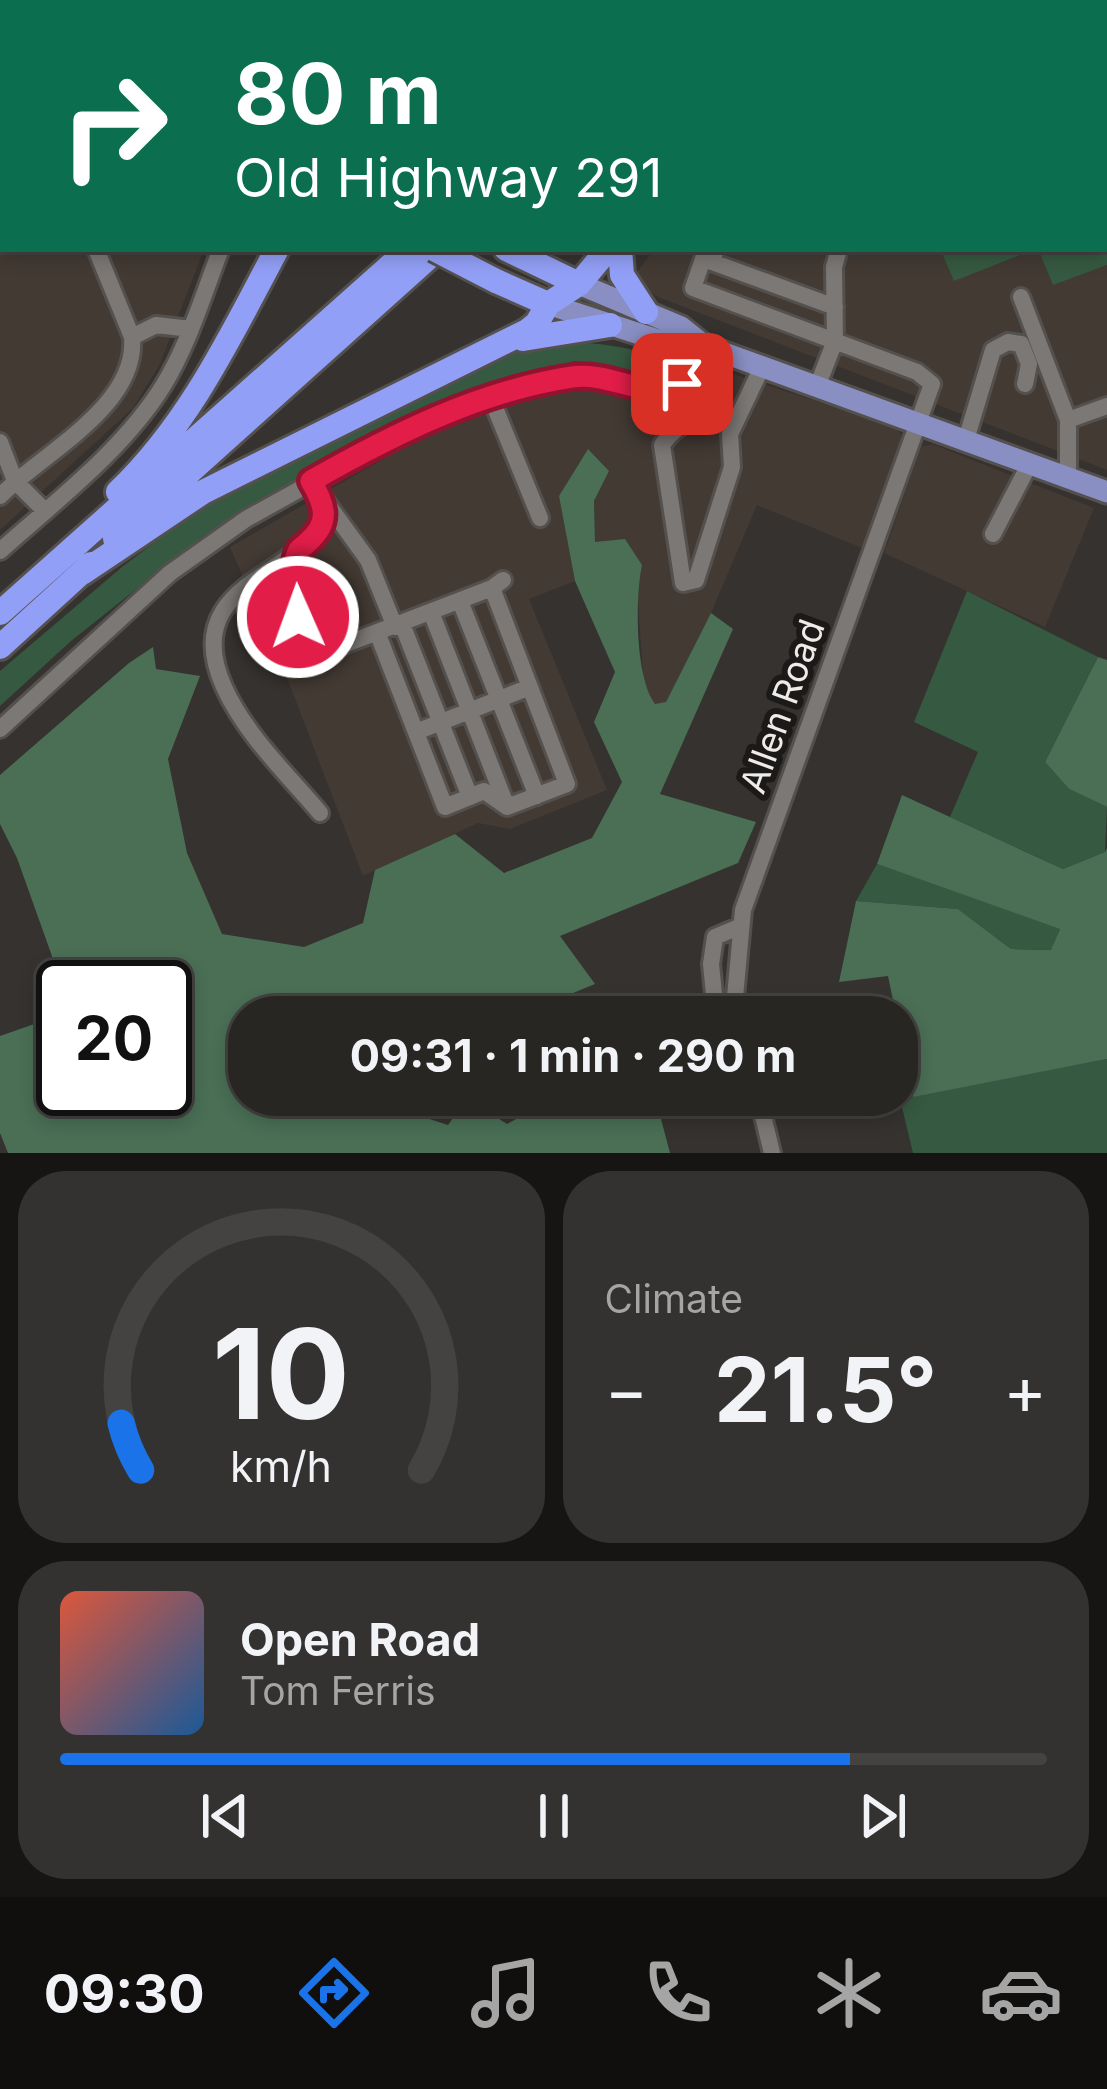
<!DOCTYPE html>
<html lang="en">
<head>
<meta charset="utf-8">
<style>
  :root { --surface:#282623; --page:#343230; --text:#f1f3f6; --muted:#a5a5a6; --line:#444341; --accent:#1a73e8 }
  body { margin:0; font-family:Inter,sans-serif; background:var(--page); color:var(--text); height:100vh; display:flex; flex-direction:column; font-size:45px; white-space:nowrap }
  * { box-sizing:border-box; margin:0 }
  p { font-size:39px; color:var(--muted) }
  .icon { flex:none; width:66px; height:66px; fill:none; stroke:currentColor; stroke-width:2; stroke-linecap:round; stroke-linejoin:round }
  .map { position:relative; height:1153px; overflow:hidden }
  .sheet { display:flex; flex-direction:column; gap:18px; padding:18px; background:#161513; flex:1 }
  .sheet>* { flex:none }
  .hud { position:absolute; left:0px; top:0px; width:1107px; height:252px; box-shadow:0 6px 18px #0003,0 0 0 3px var(--line); background:#0b6e4f; color:#fff; overflow:hidden }
  .speed { position:absolute; left:36px; top:960px; display:flex; gap:24px; font-size:60px; font-weight:700; text-align:center }
  .speed>* { display:grid; place-content:center; width:156px; height:156px; border-radius:50%; background:var(--surface); box-shadow:0 6px 18px #0003,0 0 0 3px var(--line); line-height:1 }
  .speed .limit { border:6px solid #111; border-radius:18px; background:#fff; color:#111 }
  .pin { position:absolute; display:grid; place-items:center; width:102px; height:102px; color:#fff; margin:-51px; border-radius:24px; box-shadow:0 6px 18px #0006 }
  .me { position:absolute; width:132px; margin:-66px; rotate:358deg; stroke-linejoin:round; filter:drop-shadow(0 0 9px #0008) }
  .turn { display:flex; align-items:center; gap:42px; height:252px; padding:0 36px; font-size:54px }
  .turn .icon { width:156px; height:156px; stroke-width:2.5 }
  .turn b { display:block; font-size:84px; line-height:102px }
  .big { font-size:90px; font-weight:700; line-height:1.1 }
  .sheet .widget { flex:1; display:flex; flex-direction:column; justify-content:center; gap:18px; min-width:0; padding:0 42px; border-radius:48px; background:var(--page) }
  .sheet .dial { align-items:center; gap:0 }
  .dial svg { height:312px; overflow:visible; fill:none; stroke:var(--line); stroke-width:7; stroke-linecap:round; text-anchor:middle }
  .dial text { fill:var(--text); stroke:none }
  .song { display:flex; align-items:center; gap:36px }
  .cover { width:144px; height:144px; border-radius:18px; background:linear-gradient(135deg,hsl(10 70% 55%),hsl(210 70% 35%)) }
  .played { height:12px; border-radius:6px; background:linear-gradient(90deg,var(--accent) 80%,var(--line) 80%) }
  .keys { display:flex; justify-content:space-around; direction:ltr }
  .heat { display:flex; justify-content:space-between; align-items:center; font-size:66px; direction:ltr }
  .sheet .tiles { flex:1; display:grid; gap:18px; grid-template-columns:1fr 1fr }
  .widget:last-child { grid-column:span 2 }
  .trip { position:absolute; left:228px; top:996px; width:690px; height:120px; border-radius:48px; background:var(--surface); box-shadow:0 6px 18px #0003,0 0 0 3px var(--line); font-weight:700; line-height:120px; text-align:center }
  .tabs { display:flex; height:192px; justify-content:space-around; align-items:center; background:#100f0e; color:var(--muted) }
  .tabs .icon { width:84px; height:84px }
  .tabs .active { color:var(--accent) }
  .tabs b { font-size:54px; color:var(--text) }
  .map>svg:first-child { display:block }
  .built { fill:#433a33 }
  .green { fill:#365941 }
  .forest { fill:#4a6f55 }
  .lines { fill:none; stroke-linecap:round; stroke-linejoin:round }
  .minor-casing { stroke:#53504e; stroke-width:22 }
  .major-casing { stroke:#53504e; stroke-width:27 }
  .highway-casing { stroke:#53504e; stroke-width:30 }
  .minor { stroke:#7c7875; stroke-width:16 }
  .major { stroke:#898fc2; stroke-width:21 }
  .highway { stroke:#929ff6; stroke-width:24 }
  .highway-bridge-casing { stroke:#53504e; stroke-width:30; stroke-linecap:butt }
  .highway-bridge { stroke:#929ff6; stroke-width:24 }
  .route-casing { stroke:#92132f; stroke-width:30 }
  .route { stroke:#e11d48; stroke-width:21 }
  .labels { text-anchor:middle; stroke-width:12; stroke-linejoin:round; paint-order:stroke }
  .street-label { font-size:36px; fill:#eeebe9; stroke:#1c1a19 }
</style>
</head>
<body>
<div class="map">
<svg width="1107" height="1153" viewBox="0 0 1107 1153">
  <rect width="100%" height="100%" fill="#36322f"/>
  <path class="built" d="M0,0L125,3H3V249H204L160,364L133,408L0,530Z
    M654,249H940L954,280L1038,249L1053,284L1107,265V470L658,297L644,287L637,272Z
    M706,365L897,428L903,438L862,548L757,505L711,613L666,702L655,705L644,690L637,586L642,565L595,543L594,501L609,471L588,449L559,496L575,581L529,599L607,790L510,829L478,823L363,876L289,683L230,547L404,447L502,402L574,386L666,403L683,396L698,381Z
    M932,444L1094,508L1045,627L884,553L921,447Z"/>
  <path class="green" d="M1010,0H1107V265L1053,285L1038,249H1104V3Z
    M940,249H1036L954,281Z
    M551,342C591,342 639,345 675,366L668,376L658,378L575,361L509,376L426,409L203,536L71,641L0,706V671L122,567L205,504L425,391L514,353Z
    M967,591L1098,657L1045,762L1069,789L1107,807L1105,852L1063,869L950,817L978,752L914,722Z
    M877,864L1060,928L1052,950L1011,949L958,909L856,901Z
    M1107,1059V1153H913L900,1099Z"/>
  <path class="forest" d="M588,449L609,471L594,501L595,542L625,539L642,565C635,598 635,678 655,704L666,702L711,613L733,629L660,794L756,822L738,863L560,936L595,984L515,1017H249V1095H436L423,1117L448,1125L470,1095H502L485,1110L507,1124L559,1095H596L610,1119L656,1100L670,1153H8L0,1133V1036L63,1014V1089H165V987H63L17,858L0,824V775L129,663L153,647L156,669L200,676L168,759L187,853L222,934L304,947L363,923L375,870L455,834L504,873L592,838L622,782L594,722L615,672L575,581L559,496Z
    M1098,657L1107,660V807L1069,789L1045,762Z
    M902,795L1063,869L1105,852L1107,848V1059L913,1097L888,976L839,982L856,901L958,909L1011,949L1051,950L1060,929L877,864Z"/>
  <g class="lines">
    <defs>
      <path id="minor" d="M229,0L233,3
        M317,0L320,3
        M379,0L381,3
        M441,0L443,3
        M193,3L197,0
        M289,3L292,0
        M0,11L3,18
        M96,249L132,337L156,325L191,329
        M716,249L712,262L835,307
        M712,262L703,259L693,288L917,372L932,384L743,910L735,997L739,1017
        M1021,297L1068,420
        M817,387L835,341L834,267L839,249
        M491,398L540,518
        M735,419C703,414 682,417 662,445L683,583L696,580L732,467L730,434L762,367
        M966,440L993,350L1008,342L1021,344L1029,364L1025,384
        M0,442L15,481L45,511
        M1068,477V420L1107,406
        M311,481L368,560L395,627
        M0,496C44,452 138,406 132,337
        M993,534L1030,463
        M299,550C288,585 300,625 312,657L492,588L503,580
        M0,551C56,501 123,450 163,386C189,344 203,295 221,249
        M460,601L537,796
        M431,612L507,807
        M402,624L470,797
        M377,632L445,807L484,791L507,807L567,784L492,588
        M0,729L170,573L246,519L406,430L480,401L572,377C603,374 664,403 686,380C694,371 700,357 705,346
        M416,732L530,687
        M320,813C287,774 245,734 224,687C172,572 329,575 324,503
        M715,1004L711,964L715,937L741,926
        M691,1017L723,1001
        M758,1095L772,1153"/>
      <path id="major" d="M579,284L681,327L705,346L1107,492
        M548,304L685,349L705,346"/>
      <path id="highway" d="M152,0L155,3
        M565,3L570,0
        M682,3L686,0
        M713,3L716,0
        M807,3L810,0
        M506,249L579,284
        M620,249L622,275L646,312
        M496,281L548,304
        M523,339L610,325
        M118,492C190,423 231,335 277,249
        M115,539L438,249
        M82,573L203,492L527,331L537,323L548,304L579,284L608,249
        M0,613L409,249
        M0,647L91,564"/>
    </defs>
    <use href="#minor" class="minor-casing"/>
    <use href="#major" class="major-casing"/>
    <use href="#highway" class="highway-casing"/>
    <use href="#minor" class="minor"/>
    <use href="#major" class="major"/>
    <use href="#highway" class="highway"/>
    <defs>
      <path id="highway-bridge" d="M434,249L496,281"/>
    </defs>
    <use href="#highway-bridge" class="highway-bridge-casing"/>
    <use href="#highway-bridge" class="highway-bridge"/>
  </g>
  <g class="lines">
    <defs>
      <path id="route" d="M298,617C296,599 291,575 296,557C299,547 300,550 308,542C331,522 325,505 311,481C392,435 479,391 572,377C609,371 647,401 682,384"/>
    </defs>
    <use href="#route" class="route-casing"/>
    <use href="#route" class="route"/>
  </g>
  <g class="labels">
    <g class="street-label">
      <text transform="translate(782 706) rotate(-70)" y="13">Allen Road</text>
    </g>
  </g>
</svg>
<div class="speed"><div class="limit">20</div></div>
<div class="pin" style="left:682px;top:384px;background:#d93025"><svg class="icon" aria-label="arrive" viewBox="0 0 24 24"><path d="M6 21V4h12l-3 4 3 4H6"/></svg></div>
<svg class="me" style="left:298px;top:617px" viewBox="-20 -20 40 40"><circle r="17" fill="#e11d48" stroke="#fff" stroke-width="3"/><path d="M0-11L8 9 0 5-8 9z" fill="#fff"/></svg>
<div class="trip">09:31 · 1 min · 290 m</div>
<div class="hud">
<div class="turn"><svg class="icon" aria-label="right" viewBox="0 0 24 24"><path d="M7 20v-9h11M14 6l5 5-5 5"/></svg><div><b>80 m</b>Old Highway 291</div></div>
</div>
</div>
<section class="sheet">
<div class="tiles">
<div class="widget dial"><svg viewBox="0 0 100 80">
<path d="M14 69A42 42 0 1 1 86 69"/>
<path d="M14 69A42 42 0 0 1 9 57" stroke="#1a73e8"/>
<text x="50" y="56" font-size="32" font-weight="700">10</text>
<text x="50" y="72" font-size="11">km/h</text>
</svg></div>
<div class="widget"><p>Climate</p>
<div class="heat"><a>−</a><b class="big">21.5°</b><a>+</a></div>
</div>
<div class="widget">
<div class="song"><i class="cover"></i><div><b>Open Road</b><p>Tom Ferris</p></div></div>
<div class="played"></div>
<div class="keys"><svg class="icon" aria-label="previous" viewBox="0 0 24 24"><path d="M18 5L8 12l10 7zM5 5v14"/></svg><svg class="icon" aria-label="pause" viewBox="0 0 24 24"><path d="M8 5v14M16 5v14"/></svg><svg class="icon" aria-label="next" viewBox="0 0 24 24"><path d="M6 5l10 7-10 7zM19 5v14"/></svg></div>
</div>
</div>
</section>
<nav class="tabs">
<b>09:30</b>
<svg class="icon active" aria-label="directions" viewBox="0 0 24 24"><path d="M12 3l9 9-9 9-9-9zM9 14v-3h6M13 9l2 2-2 2"/></svg>
<svg class="icon" aria-label="music" viewBox="0 0 24 24"><path d="M9 18V5l10-2v13"/><circle cx="6" cy="18" r="3"/><circle cx="16" cy="16" r="3"/></svg>
<svg class="icon" aria-label="phone" viewBox="0 0 24 24"><path d="M5 4h4l2 5-3 2q2 4 5 5l2-3 5 2v4C11 20 4 13 5 4z"/></svg>
<svg class="icon" aria-label="climate" viewBox="0 0 24 24"><path d="M12 3v18M4 7l16 10M4 17L20 7"/></svg>
<svg class="icon" aria-label="car" viewBox="0 0 24 24"><path d="M5 17H2v-5l4-1 3-4h7l3 4 3 1v5h-3M9 17h6M6 11h13"/><circle cx="7" cy="17" r="2"/><circle cx="17" cy="17" r="2"/></svg>
</nav>
</body>
</html>
